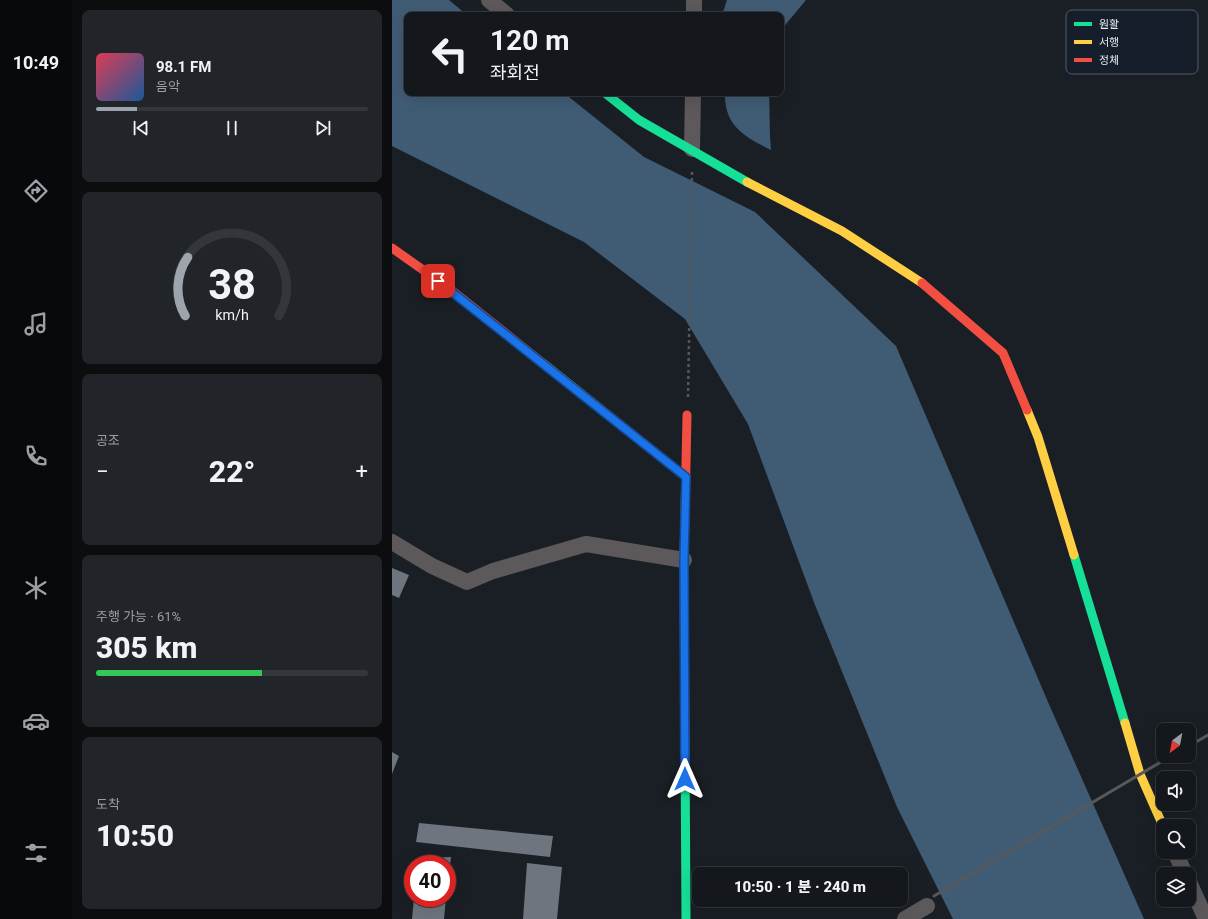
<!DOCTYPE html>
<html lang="ko">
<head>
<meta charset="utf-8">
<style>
  :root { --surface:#14171c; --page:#212429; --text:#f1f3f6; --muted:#9d9fa3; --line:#33363b; --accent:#9da4ab }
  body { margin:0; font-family:Roboto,"Noto Sans KR",sans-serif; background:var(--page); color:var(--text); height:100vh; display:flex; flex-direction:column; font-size:15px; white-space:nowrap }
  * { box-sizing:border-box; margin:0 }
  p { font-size:13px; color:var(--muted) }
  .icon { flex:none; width:22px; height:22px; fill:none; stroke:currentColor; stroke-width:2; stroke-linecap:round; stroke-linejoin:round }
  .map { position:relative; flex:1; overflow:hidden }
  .details { display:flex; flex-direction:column; gap:10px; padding:10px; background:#0b0d0f; width:320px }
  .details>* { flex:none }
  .guide { position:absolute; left:12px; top:12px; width:380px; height:84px; border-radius:8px; box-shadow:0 4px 16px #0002,0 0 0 1px var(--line); background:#14171c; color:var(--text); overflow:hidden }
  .needle { width:26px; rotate:212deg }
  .fabs { position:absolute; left:764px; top:723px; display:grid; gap:8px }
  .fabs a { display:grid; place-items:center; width:40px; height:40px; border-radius:8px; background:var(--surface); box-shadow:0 4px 16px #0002,0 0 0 1px var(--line); font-size:20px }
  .speed { position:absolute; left:12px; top:855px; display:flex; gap:8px; font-size:20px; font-weight:700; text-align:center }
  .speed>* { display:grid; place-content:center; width:52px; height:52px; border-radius:50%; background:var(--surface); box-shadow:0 4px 16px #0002,0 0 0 1px var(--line); line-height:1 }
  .speed .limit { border:6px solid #d22; background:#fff; color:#111 }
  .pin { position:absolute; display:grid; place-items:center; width:34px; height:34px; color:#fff; margin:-17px; border-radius:8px; box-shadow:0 2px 6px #0006 }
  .me { position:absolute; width:44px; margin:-22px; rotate:0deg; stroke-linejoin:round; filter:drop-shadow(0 0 3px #0008) }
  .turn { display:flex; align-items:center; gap:14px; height:84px; padding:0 20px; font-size:18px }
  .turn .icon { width:52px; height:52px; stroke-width:2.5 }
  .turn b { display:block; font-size:28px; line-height:34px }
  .big { font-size:30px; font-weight:800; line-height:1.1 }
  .details .widget { flex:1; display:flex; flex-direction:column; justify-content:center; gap:6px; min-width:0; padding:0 14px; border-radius:8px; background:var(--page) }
  .details .dial { align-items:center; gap:0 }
  .dial svg { height:104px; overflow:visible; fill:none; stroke:var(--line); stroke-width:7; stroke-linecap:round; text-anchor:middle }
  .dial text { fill:var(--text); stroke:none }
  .song { display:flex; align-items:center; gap:12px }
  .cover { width:48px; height:48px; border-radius:6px; background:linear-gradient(135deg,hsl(350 70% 55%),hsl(210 70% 35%)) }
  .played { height:4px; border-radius:2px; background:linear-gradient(90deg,var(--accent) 15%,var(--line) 15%) }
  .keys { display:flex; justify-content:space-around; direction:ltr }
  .heat { display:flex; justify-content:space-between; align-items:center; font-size:22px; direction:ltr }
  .charge { height:6px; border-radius:3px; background:linear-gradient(90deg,#34c759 61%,var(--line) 0) }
  .trip { position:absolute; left:300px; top:867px; width:216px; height:40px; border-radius:8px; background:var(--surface); box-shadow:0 4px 16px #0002,0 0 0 1px var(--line); font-weight:800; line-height:40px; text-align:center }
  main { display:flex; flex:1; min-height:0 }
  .dock { display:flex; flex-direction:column; width:72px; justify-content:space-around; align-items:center; background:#08090b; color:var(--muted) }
  .dock .icon { width:28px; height:28px }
  .dock .selected { color:var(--accent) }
  .dock b { font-size:18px; color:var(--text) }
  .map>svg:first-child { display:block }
  .water { fill:#405c75 }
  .building { fill:#6e757e }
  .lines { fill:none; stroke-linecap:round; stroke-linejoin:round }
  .path { stroke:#565659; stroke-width:2.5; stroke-dasharray:3 3; stroke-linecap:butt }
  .street { stroke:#5d5859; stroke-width:16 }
  .fast { stroke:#16e098; stroke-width:9 }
  .slow { stroke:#ffcf43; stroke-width:9 }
  .jam { stroke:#f24e42; stroke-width:9 }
  .rail { stroke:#57585b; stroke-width:3 }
  .route-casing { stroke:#114b97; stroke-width:10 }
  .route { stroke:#1a73e8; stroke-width:7 }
  .key { fill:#151e2a; stroke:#535c66; stroke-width:1 }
  .key-label { font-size:11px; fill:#e4ebf3 }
</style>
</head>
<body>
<main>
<nav class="dock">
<b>10:49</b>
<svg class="icon selected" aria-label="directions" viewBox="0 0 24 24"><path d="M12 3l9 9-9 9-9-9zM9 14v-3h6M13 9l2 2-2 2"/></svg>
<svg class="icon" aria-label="music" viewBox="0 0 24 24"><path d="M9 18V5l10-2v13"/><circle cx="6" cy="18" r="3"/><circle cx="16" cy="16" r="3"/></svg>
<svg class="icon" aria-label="phone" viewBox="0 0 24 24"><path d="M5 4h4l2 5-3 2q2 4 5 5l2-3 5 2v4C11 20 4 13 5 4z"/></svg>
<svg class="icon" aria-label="climate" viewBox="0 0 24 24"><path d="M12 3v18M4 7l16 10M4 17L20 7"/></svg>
<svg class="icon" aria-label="car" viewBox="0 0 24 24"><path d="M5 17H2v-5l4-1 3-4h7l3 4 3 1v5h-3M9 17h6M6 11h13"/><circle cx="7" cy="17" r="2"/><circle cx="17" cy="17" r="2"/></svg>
<svg class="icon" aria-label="filters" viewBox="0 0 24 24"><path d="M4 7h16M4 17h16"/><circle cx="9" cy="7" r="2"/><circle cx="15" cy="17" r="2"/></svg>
</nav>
<section class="details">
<div class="widget">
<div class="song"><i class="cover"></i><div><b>98.1 FM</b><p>음악</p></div></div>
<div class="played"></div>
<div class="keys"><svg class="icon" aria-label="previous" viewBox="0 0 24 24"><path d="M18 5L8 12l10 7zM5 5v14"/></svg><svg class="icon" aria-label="pause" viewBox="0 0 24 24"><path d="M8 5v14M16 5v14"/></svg><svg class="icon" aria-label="next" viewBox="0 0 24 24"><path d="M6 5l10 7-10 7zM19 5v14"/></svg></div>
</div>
<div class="widget dial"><svg viewBox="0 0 100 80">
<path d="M14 69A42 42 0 1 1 86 69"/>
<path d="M14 69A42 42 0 0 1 16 24" stroke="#9da4ab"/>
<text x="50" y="56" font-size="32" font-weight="700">38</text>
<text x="50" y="72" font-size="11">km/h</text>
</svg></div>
<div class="widget"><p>공조</p>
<div class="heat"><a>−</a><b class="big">22°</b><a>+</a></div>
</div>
<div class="widget"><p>주행 가능 · 61%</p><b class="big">305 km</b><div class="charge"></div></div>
<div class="widget"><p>도착</p><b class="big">10:50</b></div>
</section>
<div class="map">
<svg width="816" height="919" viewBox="0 0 816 919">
  <rect width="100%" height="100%" fill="#1a1f25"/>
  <path class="water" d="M0,0H57L75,15H15V93H172L252,157L363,212L504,346L656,702L752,919H561L505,807L423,605L356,424L293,319L192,242L0,146Z
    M335,0H414L389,30V15H330Z
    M333,93H377C378,112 377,131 379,150C353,137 332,126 333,93Z"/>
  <path class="building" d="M0,568L17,575L7,598L0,595Z
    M0,752L7,756L0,774Z
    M27,823L161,836L158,857L24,842Z
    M59,857L56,882L55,864H25L26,858Z
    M135,863L170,867L165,919H131Z
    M22,898H54L52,919H20Z"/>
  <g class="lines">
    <path class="path" d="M296,397L300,172"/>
    <path class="street" d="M97,0L115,15
      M302,15V0
      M300,149L301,93
      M0,542L40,566L75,582L101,571L194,544L292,560
      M783,852L793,874
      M797,882L814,919
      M513,919L535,906"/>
    <path class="fast" d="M213,93L247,120L355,182
      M682,555L733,723
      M293,744L294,919"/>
    <path class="slow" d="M355,182L450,231L530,283
      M152,364L294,477
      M635,410L646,437L682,555
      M733,723L748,774L771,826"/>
    <path class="jam" d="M0,248L58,289L152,364
      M530,283L611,353L635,410
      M293,744L292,560L295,415"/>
    <path class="rail" d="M797,746L816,735
      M542,896L779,756"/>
  </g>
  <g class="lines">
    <defs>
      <path id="route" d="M46,281L294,477L292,560L293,779"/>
    </defs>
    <use href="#route" class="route-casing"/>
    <use href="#route" class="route"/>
  </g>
  <rect x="674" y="10" width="132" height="64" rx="6" class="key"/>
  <rect x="682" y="22" width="18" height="4" fill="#16e098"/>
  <rect x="682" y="40" width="18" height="4" fill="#ffcf43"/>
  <rect x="682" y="58" width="18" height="4" fill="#f24e42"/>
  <g class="key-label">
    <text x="707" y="28">원활</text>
    <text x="707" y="46">서행</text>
    <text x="707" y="64">정체</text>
  </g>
</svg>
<div class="fabs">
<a><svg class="needle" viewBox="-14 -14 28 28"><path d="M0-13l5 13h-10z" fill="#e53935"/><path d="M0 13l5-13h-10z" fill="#9d9fa3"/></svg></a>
<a><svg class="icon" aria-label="sound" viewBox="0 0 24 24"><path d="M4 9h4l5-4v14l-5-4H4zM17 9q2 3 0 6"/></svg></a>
<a><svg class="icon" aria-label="search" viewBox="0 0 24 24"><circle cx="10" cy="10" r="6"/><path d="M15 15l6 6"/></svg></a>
<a><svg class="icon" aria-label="layers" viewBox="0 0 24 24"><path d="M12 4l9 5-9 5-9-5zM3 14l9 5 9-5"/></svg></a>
</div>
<div class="speed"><div class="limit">40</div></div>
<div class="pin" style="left:46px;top:281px;background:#d93025"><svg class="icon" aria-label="arrive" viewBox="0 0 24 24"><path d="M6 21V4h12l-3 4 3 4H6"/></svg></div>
<svg class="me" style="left:293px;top:779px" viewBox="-20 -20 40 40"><path d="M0-17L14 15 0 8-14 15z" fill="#1a73e8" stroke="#fff" stroke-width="4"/></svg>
<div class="trip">10:50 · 1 분 · 240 m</div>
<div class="guide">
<div class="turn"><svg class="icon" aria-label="left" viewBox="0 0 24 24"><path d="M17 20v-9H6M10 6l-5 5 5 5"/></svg><div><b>120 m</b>좌회전</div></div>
</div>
</div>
</main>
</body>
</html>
